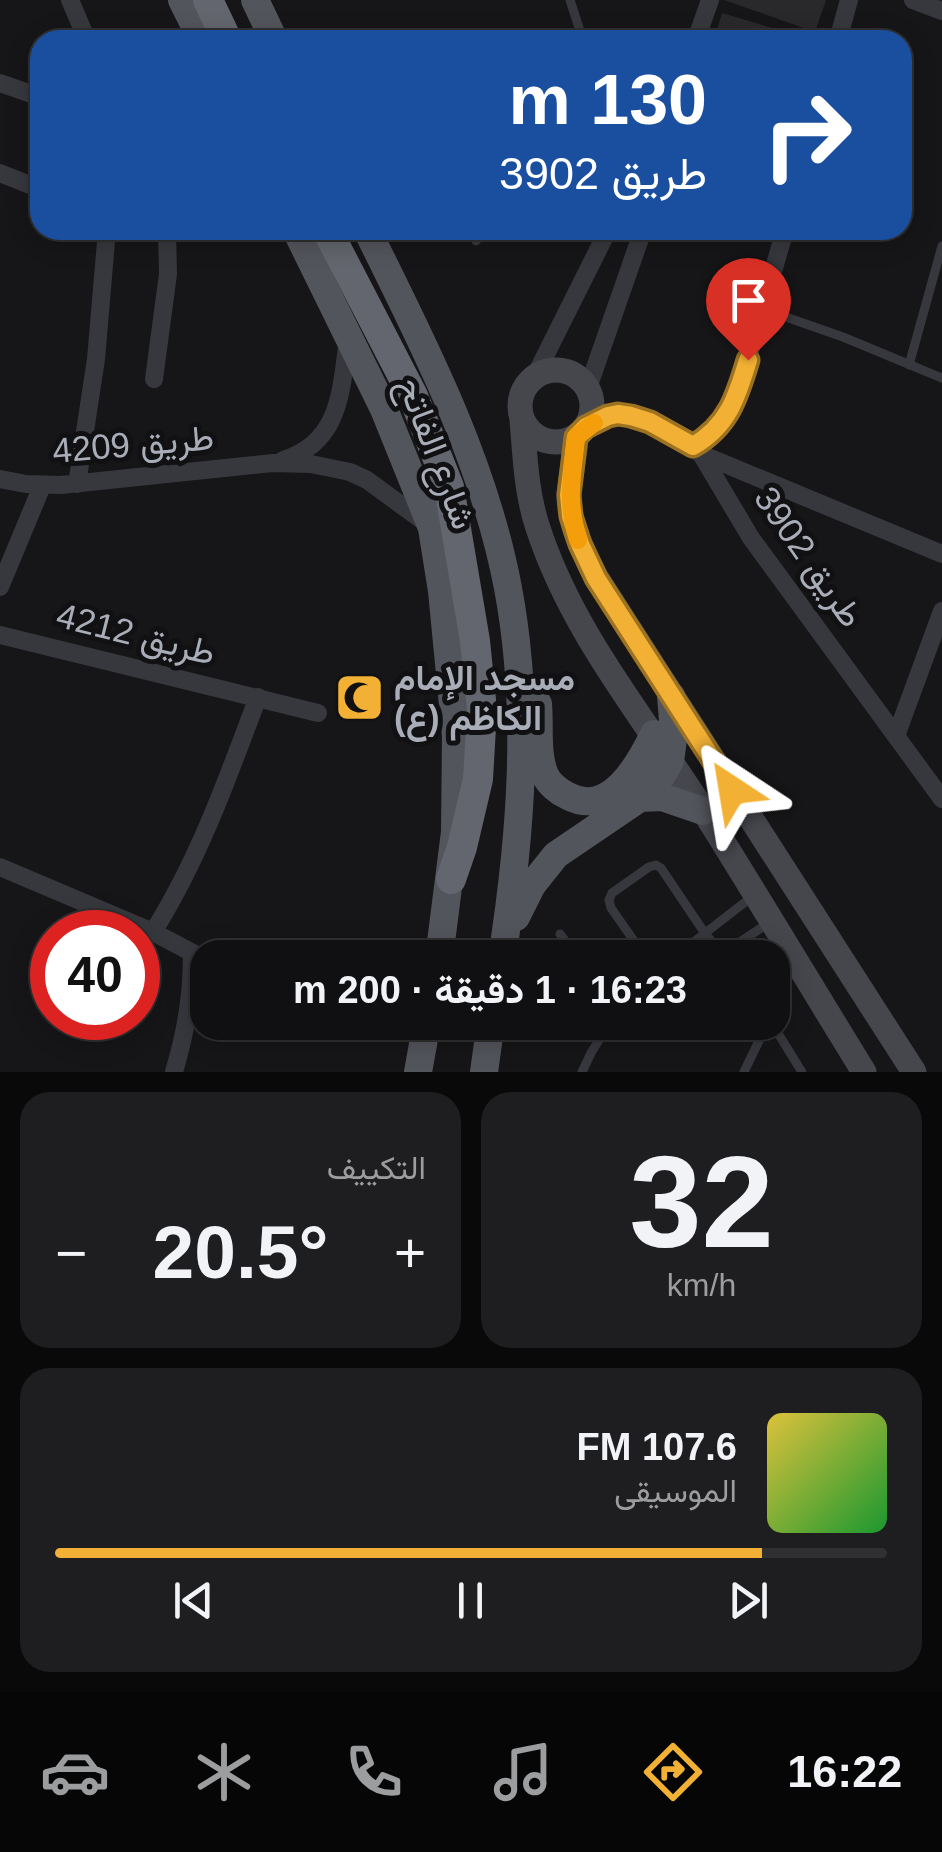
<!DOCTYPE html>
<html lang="ar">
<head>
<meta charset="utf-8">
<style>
  :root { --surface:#101012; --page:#1e1e20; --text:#f1f3f6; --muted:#9c9d9f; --line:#303032; --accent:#f2b134 }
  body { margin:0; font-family:Arial,Vazirmatn,sans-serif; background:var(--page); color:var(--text); direction:rtl; height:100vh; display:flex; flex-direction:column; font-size:38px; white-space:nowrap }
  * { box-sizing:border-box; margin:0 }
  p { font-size:32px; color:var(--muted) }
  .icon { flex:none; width:55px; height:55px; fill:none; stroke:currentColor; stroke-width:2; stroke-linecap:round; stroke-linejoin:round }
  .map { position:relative; height:1072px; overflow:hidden; direction:ltr }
  .panel { display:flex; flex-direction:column; gap:20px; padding:20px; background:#09090a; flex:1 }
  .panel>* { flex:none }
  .hud { position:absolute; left:30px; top:30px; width:882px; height:210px; border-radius:30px; box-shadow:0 5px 25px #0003,0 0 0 2px var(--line); direction:rtl; background:#1a4fa0; color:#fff; overflow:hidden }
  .speed { position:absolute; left:30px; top:910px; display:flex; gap:20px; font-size:50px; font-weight:700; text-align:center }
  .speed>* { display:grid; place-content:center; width:130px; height:130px; border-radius:50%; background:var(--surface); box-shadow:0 5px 25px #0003,0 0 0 2px var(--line); line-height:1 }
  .speed .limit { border:15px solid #d22; background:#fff; color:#111 }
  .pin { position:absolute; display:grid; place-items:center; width:85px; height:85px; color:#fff; margin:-102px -42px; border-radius:50% 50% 50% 0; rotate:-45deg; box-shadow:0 0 10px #0007 }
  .pin .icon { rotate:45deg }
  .me { position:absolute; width:110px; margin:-55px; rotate:327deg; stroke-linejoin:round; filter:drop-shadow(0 0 8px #0008) }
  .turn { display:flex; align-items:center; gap:35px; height:210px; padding:0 40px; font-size:45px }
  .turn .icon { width:130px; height:130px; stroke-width:2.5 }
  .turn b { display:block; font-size:70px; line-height:85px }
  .big { font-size:75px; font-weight:700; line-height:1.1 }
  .panel .card { flex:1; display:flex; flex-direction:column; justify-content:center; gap:15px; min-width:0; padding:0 35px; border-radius:30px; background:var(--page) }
  .panel .dial { align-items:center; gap:0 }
  .dial b { font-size:130px; line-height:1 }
  .song { display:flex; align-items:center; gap:30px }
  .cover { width:120px; height:120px; border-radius:15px; background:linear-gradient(135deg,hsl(50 70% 55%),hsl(130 70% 35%)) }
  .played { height:10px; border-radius:5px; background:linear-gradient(90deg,var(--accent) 85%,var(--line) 85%) }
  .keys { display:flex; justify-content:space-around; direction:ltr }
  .heat { display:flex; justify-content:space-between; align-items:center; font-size:55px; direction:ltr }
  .panel .tiles { flex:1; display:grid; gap:20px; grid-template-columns:1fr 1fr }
  .card:last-child { grid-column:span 2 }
  .trip { position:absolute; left:190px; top:940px; width:600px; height:100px; border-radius:30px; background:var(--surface); box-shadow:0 5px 25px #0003,0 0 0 2px var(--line); font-weight:700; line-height:100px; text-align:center; direction:rtl }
  .menu { display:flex; height:160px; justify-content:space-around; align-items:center; background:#060607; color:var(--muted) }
  .menu .icon { width:70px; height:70px }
  .menu .selected { color:var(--accent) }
  .menu b { font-size:45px; color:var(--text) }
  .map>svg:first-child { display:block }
  .building { fill:#29292c }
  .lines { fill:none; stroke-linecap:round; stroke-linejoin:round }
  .lane { stroke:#37383d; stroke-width:9 }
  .street { stroke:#37383d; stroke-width:18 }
  .secondary { stroke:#45474d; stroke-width:25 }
  .primary { stroke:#53555c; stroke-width:28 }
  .highway { stroke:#63666e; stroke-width:30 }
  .route-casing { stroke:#9d7322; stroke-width:25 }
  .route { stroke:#f2b134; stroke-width:18 }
  .slow { stroke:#f59e0b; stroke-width:18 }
  .labels { text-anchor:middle; stroke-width:10; stroke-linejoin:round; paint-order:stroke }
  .street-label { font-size:35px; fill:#a8adb8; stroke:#111113 }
  .poi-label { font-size:35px; font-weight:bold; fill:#a8adb8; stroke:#111113; text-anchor:start }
</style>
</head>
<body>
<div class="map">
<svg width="942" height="1072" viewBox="0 0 942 1072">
  <rect width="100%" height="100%" fill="#161618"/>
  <path class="building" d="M724,0H826L815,32Z
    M722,13L809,39V40H714Z"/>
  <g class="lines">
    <path class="lane" d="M570,0L583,40
      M476,241L486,230
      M763,309L843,337L942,378
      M909,365L942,246
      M560,934L578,958
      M722,954L770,922
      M646,958L611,908L609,900L612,893L649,867L656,865L661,868L704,932L725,958
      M673,958L753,896
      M771,1022L802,1072
      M582,1072L591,1053L610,1022
      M744,1072L768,1022"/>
    <path class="street" d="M70,0L87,40
      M913,0L942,11
      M696,40L710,0
      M838,40L849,0
      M0,83L40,97
      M0,173L40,189
      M535,376L608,230
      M154,379L168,274L167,230
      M588,388L643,230
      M586,427L608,416H631L672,433L701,454L751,538L942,799
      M693,446L709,437L718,428L740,386L785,230
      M701,454L942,554
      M283,460C341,442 341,390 348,339
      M0,479L26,484L61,485L273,463L311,464L350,472L367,480L430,526
      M77,484L96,359L107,230
      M0,587L42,486
      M0,635L318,713
      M896,736L942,611
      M0,867L153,932L208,961
      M153,932C199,859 228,777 258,697
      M338,1022L357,1028
      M174,1072C186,1031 192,996 192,953"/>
    <path class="secondary" d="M520 406a36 36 0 1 1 72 0a36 36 0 1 1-72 0Z
      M522,420C525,455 526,491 537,525C571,632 645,719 705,813C759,899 811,986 864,1072
      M576,437C575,455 571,474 569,493C568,523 583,551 596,577L914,1072"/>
    <path class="primary" d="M182,0L202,40
      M255,0L274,40
      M296,230L384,409L432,528L442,591L456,736L455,832L439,958
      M367,230C424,345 484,461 508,588C531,711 521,835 502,958
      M538,704C540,726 536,754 545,775C549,784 559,792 568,796C610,818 639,765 654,734
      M640,798L662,797L703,811
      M516,917L532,885L556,855L640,798L662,775L670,761L674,732L671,696
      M418,1072L427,1022
      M484,1072L491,1022"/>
    <path class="highway" d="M208,0L227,40
      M327,230L413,396L449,487L475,641L482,710L478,779L462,847L451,879"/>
  </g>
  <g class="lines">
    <defs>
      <path id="route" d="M732,790L596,578L580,544L571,516L569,495L576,437L586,427L608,416L618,414L631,416L650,422L693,446C728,426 737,397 748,360"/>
    </defs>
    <use href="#route" class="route-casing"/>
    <use href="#route" class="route"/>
    <path class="slow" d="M578,540C566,499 572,478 576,437L594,423"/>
  </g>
  <defs>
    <symbol id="mosque-square" viewBox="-11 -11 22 22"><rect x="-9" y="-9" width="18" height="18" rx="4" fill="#f2b134" stroke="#111113"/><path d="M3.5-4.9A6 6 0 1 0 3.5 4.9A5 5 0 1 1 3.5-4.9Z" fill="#111"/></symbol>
  </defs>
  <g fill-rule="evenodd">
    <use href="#mosque-square" x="332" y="670" width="55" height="55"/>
  </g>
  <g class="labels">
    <g class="street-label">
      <text transform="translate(133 444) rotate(-5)" y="12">طريق 4209</text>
      <text transform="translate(437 453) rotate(69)" y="12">شارع الفاتح</text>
      <text transform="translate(809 557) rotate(55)" y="12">طريق 3902</text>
      <text transform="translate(136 634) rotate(14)" y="12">طريق 4212</text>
    </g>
    <g class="poi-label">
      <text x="394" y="690">مسجد الإمام<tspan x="394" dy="40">الكاظم (ع)</tspan></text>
    </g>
  </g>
</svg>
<div class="speed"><div class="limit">40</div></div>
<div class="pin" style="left:748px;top:360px;background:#d93025"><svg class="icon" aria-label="arrive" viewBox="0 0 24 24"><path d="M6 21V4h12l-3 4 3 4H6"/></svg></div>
<svg class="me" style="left:732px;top:790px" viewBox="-20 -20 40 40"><path d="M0-17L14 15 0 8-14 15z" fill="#f2b134" stroke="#fff" stroke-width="4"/></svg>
<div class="trip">16:23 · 1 دقيقة · 200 m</div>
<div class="hud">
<div class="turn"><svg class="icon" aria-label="right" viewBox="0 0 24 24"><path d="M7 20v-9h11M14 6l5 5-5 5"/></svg><div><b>130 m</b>طريق 3902</div></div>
</div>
</div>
<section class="panel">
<div class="tiles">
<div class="card dial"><b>32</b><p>km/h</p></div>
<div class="card"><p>التكييف</p>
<div class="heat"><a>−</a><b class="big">20.5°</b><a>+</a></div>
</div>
<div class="card">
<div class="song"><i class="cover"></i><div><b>107.6 FM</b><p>الموسيقى</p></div></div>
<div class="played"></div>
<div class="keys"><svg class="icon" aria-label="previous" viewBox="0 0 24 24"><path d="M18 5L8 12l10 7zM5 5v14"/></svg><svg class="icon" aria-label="pause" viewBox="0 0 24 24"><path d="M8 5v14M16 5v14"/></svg><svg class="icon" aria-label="next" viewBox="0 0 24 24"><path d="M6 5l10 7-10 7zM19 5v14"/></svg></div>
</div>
</div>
</section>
<nav class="menu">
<b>16:22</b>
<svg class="icon selected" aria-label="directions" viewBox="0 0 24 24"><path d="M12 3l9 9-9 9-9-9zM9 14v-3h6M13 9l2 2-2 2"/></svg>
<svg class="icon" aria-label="music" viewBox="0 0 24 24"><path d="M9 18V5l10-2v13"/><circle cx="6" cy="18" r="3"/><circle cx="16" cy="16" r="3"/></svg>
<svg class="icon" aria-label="phone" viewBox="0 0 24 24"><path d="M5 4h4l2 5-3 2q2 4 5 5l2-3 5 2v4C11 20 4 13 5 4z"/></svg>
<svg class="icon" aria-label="climate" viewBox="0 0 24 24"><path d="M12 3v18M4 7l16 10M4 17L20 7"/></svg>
<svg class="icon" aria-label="car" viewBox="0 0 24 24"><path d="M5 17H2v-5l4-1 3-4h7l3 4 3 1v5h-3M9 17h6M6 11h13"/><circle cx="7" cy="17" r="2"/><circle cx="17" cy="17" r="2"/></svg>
</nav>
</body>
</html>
